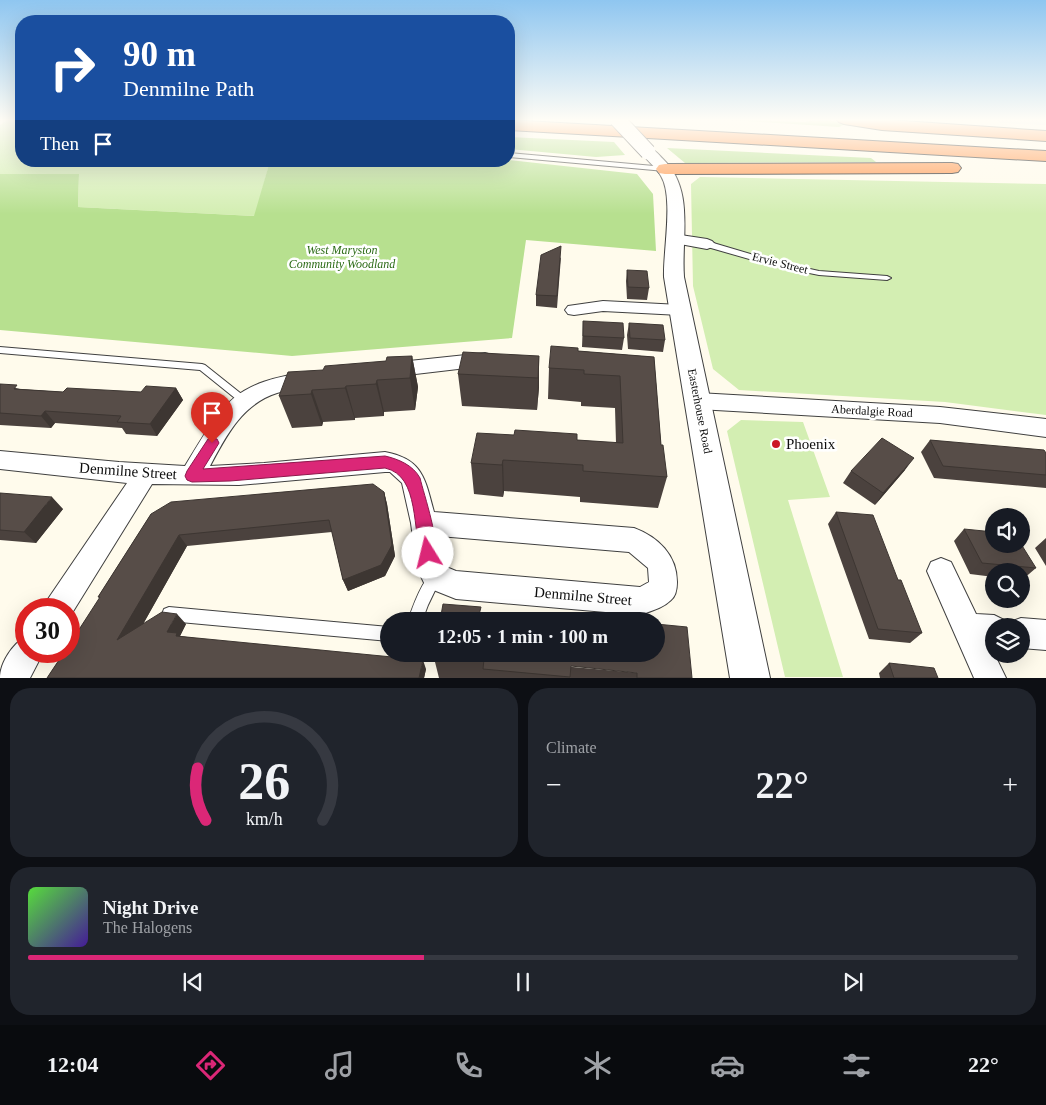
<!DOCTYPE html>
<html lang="en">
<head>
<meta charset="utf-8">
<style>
  :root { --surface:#171b24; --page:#20242c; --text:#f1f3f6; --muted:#9ea1a6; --line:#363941; --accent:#db2777 }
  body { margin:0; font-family:"Times New Roman",serif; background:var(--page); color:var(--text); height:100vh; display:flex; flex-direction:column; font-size:19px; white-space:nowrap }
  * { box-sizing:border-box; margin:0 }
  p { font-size:16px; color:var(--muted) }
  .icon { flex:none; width:28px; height:28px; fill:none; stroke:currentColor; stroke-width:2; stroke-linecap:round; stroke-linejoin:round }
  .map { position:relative; height:678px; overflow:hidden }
  .drawer { display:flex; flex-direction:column; gap:10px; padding:10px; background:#0d0f14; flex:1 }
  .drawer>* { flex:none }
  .top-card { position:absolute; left:15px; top:15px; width:500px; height:152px; border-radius:20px; box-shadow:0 5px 20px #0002; background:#1a4fa0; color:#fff; overflow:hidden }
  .buttons { position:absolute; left:985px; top:508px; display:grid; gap:10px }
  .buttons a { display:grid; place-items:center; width:45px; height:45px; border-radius:50%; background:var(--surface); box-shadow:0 5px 20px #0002; font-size:25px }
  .speed { position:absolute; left:15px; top:598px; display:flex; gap:10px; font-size:25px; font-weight:700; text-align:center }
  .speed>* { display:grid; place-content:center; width:65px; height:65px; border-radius:50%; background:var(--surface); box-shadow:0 5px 20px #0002; line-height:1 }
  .speed .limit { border:8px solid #d22; background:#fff; color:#111 }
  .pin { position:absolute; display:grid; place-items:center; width:42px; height:42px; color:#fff; margin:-51px -21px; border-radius:50% 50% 50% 0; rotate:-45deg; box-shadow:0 0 5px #0007 }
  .pin .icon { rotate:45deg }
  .me { position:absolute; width:55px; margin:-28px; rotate:351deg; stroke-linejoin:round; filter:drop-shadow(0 0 4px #0008) }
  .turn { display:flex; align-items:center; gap:18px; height:105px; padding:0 25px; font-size:22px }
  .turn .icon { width:65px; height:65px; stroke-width:2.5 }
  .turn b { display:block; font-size:35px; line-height:42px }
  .then { display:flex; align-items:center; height:48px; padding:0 25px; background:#0003; gap:10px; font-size:19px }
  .big { font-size:38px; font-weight:600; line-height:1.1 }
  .drawer .widget { flex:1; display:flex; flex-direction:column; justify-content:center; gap:8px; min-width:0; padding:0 18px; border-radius:20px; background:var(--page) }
  .drawer .dial { align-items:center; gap:0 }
  .dial svg { height:130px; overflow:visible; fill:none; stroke:var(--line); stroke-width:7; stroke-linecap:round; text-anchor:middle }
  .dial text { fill:var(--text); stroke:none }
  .song { display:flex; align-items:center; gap:15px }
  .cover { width:60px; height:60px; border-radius:8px; background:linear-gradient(135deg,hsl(110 70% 55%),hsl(260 70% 35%)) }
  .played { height:5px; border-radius:2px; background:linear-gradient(90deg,var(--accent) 40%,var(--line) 40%) }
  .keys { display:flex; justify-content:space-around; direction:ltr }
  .heat { display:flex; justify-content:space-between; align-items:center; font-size:28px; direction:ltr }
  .drawer .tiles { flex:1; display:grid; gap:10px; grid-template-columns:1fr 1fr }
  .widget:last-child { grid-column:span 2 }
  .trip { position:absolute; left:380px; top:612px; width:285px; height:50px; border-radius:25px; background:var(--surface); box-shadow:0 5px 20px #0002; font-weight:600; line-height:50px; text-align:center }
  .tabs { display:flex; height:80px; justify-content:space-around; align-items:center; background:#090b0e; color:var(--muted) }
  .tabs .icon { width:35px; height:35px }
  .tabs .current { color:var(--accent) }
  .tabs b { font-size:22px; color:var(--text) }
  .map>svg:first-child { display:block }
  .industrial { fill:#ebe0ed }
  .green { fill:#d3eeb2 }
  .forest { fill:#b7e08f }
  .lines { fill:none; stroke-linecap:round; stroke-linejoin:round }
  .service-casing { stroke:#404040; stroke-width:2 }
  .minor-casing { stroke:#404040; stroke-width:2 }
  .tertiary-casing { stroke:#404040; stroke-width:2 }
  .motorway-casing { stroke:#1e1e1e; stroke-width:2 }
  .service { fill:#fff; fill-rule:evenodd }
  .minor { fill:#fff; fill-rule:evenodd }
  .tertiary { fill:#fff; fill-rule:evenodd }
  .motorway { fill:#ff954a; fill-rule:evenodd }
  .tertiary-bridge-casing { stroke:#404040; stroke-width:17; stroke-linecap:butt }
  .tertiary-bridge { stroke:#fff; stroke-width:15 }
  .wall { fill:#4b423e }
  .shaded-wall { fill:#3d3632 }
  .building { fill:#574d48; stroke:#3d3632 }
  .route { fill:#db2777; stroke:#8e194d }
  .poi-dot { fill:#cb1626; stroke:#fff; stroke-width:2 }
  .labels { text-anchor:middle; stroke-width:5; stroke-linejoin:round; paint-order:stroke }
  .park-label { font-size:12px; font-style:italic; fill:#2c6b16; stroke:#fff }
  .street-label { font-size:12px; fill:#0d0d0d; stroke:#fff }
  .near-poi-label { font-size:15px; fill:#0d0d0d; stroke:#fff; text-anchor:start }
  .near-street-label { font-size:15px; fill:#0d0d0d; stroke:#fff }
</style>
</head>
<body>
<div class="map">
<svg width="1046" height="678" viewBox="0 0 1046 678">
  <rect width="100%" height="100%" fill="#fffbec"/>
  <path class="industrial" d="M994,119H1046V125L1000,123Z"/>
  <path class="green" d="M8,119H21V161H270L255,216L78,207L79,174H0V125Z
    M700,177L1046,184V415L945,402L739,390L713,369L693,286L691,184Z
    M741,420L803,422L830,497L788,500L843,677H785L727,431Z"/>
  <path class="forest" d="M715,119L805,122C819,117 831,120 845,124L839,127Z
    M509,137L614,142L625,155L596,157L509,149Z
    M667,148L871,158L876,162L685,163Z
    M509,160L637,174L653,194L656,251L526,240L512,338L292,356L0,330V174H79L78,207L254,216L270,161Z"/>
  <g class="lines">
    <defs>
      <path id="service" d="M509,153L665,167L668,169L665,171L509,157Z
        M704,242H710L774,261L819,271L887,276L891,278L887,280L819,275L770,265L704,246Z
        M0,347L202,364L205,365L249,400L247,403H241L200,370L0,353Z
        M435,572L440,574L441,578L428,605L422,621H408C412,609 423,576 435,572Z
        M169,607L389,627V641L169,621L164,619L162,614L164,609Z"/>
      <path id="minor" d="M674,234L707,239L712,241L715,244L712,247L707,249L669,242L666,239L669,236Z
        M603,301L680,305L686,306L689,310L686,314L680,315L603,311L574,315L568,314L565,310L568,306Z
        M485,353L492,355L495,360L492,365L390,377L383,375L380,370L383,365L390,363Z
        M308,372L315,374L318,379L315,384C303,388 289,389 277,393C242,404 226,436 210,466L264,463L385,452C423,459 425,479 434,512L634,528C658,537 677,555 677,582C677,588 676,596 671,600C663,608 651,611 640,615L456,599L426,587L417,568L411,523L402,483L390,472H385L239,485L152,484L69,618V609H44L48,599L127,483L0,469V451L119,462L185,466C223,404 231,383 308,372ZM439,536L629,552L648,568L649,582L640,587L456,571L444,566Z
        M698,393L940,407L1046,419V437L940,423L698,409L691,406L687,401L691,396Z
        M941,558L951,562L976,614L994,615L1004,620L1007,626H994V645H990L1006,678H974L927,571L931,562Z
        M1021,618L1046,620V650L1021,648V626H1009L1010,622Z
        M26,637V651H44L30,678H0C0,663 13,643 26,637Z"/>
      <path id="tertiary" d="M648,148C655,149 658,154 663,159C695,190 681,237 684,277L770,678H730L664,277C663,251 674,197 661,176C656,167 647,161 641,152L643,149Z"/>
      <path id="motorway" d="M836,119H875L1046,131V141L882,130L844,124L839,122Z
        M509,120L1046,151V161L509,130Z
        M952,163L958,164L961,168L958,172L952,173L665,174L659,173L656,169L659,165L665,164Z"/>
    </defs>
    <use href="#service" class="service-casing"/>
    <use href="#minor" class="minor-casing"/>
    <use href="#tertiary" class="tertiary-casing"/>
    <use href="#motorway" class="motorway-casing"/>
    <use href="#service" class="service"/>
    <use href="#minor" class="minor"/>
    <use href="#tertiary" class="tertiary"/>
    <use href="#motorway" class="motorway"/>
    <defs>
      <path id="tertiary-bridge" d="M617,119L648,152"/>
    </defs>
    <use href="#tertiary-bridge" class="tertiary-bridge-casing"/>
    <use href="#tertiary-bridge" class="tertiary-bridge"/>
  </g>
  <path class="wall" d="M561,257L557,308L536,306V295Z
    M627,270L649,288L647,300L627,299L626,281Z
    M583,321L624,338L622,350L582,347Z
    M629,323L665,340L663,352L628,349L627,335Z
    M578,351L654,357L661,445L667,477L658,508L580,502V497L504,491L503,497L474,494L471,463L577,440L616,443L615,408L581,406V402L548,399L549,368Z
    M412,356L418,387L415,410L384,412V416L355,418V420L323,422L322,426L292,428L279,396L323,370L386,361Z
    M539,356V387L537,410L462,406L458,374Z
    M0,384L20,389L63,392H141L176,388L183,400L157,436L126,434L122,428L55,423L51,428L0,425Z
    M930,440L1046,453V488L934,478L921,452Z
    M905,470L875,505L843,483L851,471Z
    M384,492L387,504L395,556L385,576L348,591L343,580L332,532L187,546L143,624H186L180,636L426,669L424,678H47L100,598L98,597L151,514Z
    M0,493L63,509L36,543L0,540Z
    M836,512L898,580L922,633L910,643L869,639L828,524Z
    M964,529L1036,568L1022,580H1021V571H994V577L970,574L954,541Z
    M1046,538V566L1035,548Z
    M433,654L692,678H439Z
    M889,663L938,678H880L879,673Z"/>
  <path class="shaded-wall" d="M412,356L418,387L415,410L410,378Z
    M539,356V387L537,410L538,378Z
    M377,380L384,412V416L376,384Z
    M346,386L355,418V420L345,388Z
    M176,388L183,400L157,436L150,424Z
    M312,390L323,422L322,426L311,394Z
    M45,411L55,423L51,428L41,416Z
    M914,458L905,470L875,505L883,493Z
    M503,460L504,491L503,497L502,465Z
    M384,492L387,504L395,556L385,576L348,591L343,580Z
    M52,497L63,509L36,543L24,532Z
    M179,535L187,546L128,651L117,640Z
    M177,614L186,624L180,636L187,643L167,632Z
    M423,660L426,669L424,678H419Z"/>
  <path class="building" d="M561,246L557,296L536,295L541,255Z
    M627,270L647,271L649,288L628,287Z
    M583,321L623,323L624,338L583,336Z
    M629,323L663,325L665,340L630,338Z
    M551,346L578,348V351L654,357L661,445H663L667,477L583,471V465L503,460L502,465L471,463L477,433L514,435L515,430L577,434V440L623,443L620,376L584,374V370L549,368Z
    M463,352L539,356L538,378L458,374Z
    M412,356L410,378L377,380L376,384L346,386L345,388L312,390L311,394L279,396L288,372L323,370L325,366L386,361L387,357Z
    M0,384L17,385L14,389L63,392L67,388L141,392L146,386L176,388L150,424L117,422L121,416L45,411L41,416L0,413Z
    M882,438L914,458L883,493L851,471Z
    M930,440L1044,450L1046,453V475L943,466Z
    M373,484L384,492L392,545L381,565L343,580L329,520L179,535L117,640L162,612L177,614L167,632L177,633L176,636L423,660L419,678H47L65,651H69V645L100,597H98L151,514L171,502Z
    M0,493L52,497L24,532L0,530Z
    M836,512L873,515L898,580H901L922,633L878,629Z
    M964,529L994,532V544H1021L1036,568L982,563Z
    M443,604L481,607L479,615L548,621H440Z
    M581,616L634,621H580Z
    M656,624L687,627L692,678H637V673L571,666L570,677L483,669L484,659L433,654H656Z
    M889,663L934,668L938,678H894Z"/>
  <linearGradient id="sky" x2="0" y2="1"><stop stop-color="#8fc6f0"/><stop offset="0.56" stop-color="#fffdf6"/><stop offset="1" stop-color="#fffdf6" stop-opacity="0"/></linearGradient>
  <rect width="1046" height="214" fill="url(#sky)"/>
  <path class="route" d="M212,438L217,439L219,443L203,469L385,456C398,459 413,465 420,478C424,495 441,544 434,559L428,561L423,559C411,532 421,476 385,468L230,481L192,482L187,480L185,476L187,471L208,439Z"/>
  <circle class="poi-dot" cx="776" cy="444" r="5"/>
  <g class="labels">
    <g class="park-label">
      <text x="342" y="254">West Maryston<tspan x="342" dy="14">Community Woodland</tspan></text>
    </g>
    <g class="street-label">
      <text transform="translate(780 263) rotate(14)" y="4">Ervie Street</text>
      <text transform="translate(700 411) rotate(79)" y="4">Easterhouse Road</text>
      <text transform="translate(872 411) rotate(3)" y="4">Aberdalgie Road</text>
    </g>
    <g class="near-poi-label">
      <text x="786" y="449">Phoenix</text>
    </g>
    <g class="near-street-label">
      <text transform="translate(128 471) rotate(4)" y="5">Denmilne Street</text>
      <text transform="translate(583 596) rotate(5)" y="5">Denmilne Street</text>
    </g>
  </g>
</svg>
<div class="buttons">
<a><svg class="icon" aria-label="sound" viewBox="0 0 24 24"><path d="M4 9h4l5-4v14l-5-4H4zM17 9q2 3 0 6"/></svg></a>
<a><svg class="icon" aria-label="search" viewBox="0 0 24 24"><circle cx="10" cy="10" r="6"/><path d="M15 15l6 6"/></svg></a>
<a><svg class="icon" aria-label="layers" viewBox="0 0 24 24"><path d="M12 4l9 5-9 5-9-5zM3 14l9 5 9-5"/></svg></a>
</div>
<div class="speed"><div class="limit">30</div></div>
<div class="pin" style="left:212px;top:443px;background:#d93025"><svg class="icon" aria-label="arrive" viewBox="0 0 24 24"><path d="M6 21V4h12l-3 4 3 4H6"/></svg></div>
<svg class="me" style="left:428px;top:553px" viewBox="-20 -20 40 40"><circle r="19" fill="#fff"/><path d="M0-13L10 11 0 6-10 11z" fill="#db2777"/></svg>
<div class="trip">12:05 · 1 min · 100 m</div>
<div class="top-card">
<div class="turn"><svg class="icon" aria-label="right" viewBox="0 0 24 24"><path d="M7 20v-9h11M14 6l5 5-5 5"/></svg><div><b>90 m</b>Denmilne Path</div></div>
<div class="then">Then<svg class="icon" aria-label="arrive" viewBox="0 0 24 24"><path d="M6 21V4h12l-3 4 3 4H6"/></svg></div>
</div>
</div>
<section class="drawer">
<div class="tiles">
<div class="widget dial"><svg viewBox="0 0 100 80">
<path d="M14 69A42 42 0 1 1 86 69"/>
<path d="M14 69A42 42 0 0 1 9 37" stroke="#db2777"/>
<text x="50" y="56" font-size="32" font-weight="700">26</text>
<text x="50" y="72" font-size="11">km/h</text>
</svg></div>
<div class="widget"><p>Climate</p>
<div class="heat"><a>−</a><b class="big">22°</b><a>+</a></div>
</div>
<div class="widget">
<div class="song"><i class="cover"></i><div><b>Night Drive</b><p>The Halogens</p></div></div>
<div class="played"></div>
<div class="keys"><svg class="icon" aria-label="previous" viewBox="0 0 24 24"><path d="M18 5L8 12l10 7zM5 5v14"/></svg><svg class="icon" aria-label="pause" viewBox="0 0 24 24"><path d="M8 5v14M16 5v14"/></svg><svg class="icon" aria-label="next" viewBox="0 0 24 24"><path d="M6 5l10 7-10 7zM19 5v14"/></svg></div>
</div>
</div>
</section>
<nav class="tabs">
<b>12:04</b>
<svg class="icon current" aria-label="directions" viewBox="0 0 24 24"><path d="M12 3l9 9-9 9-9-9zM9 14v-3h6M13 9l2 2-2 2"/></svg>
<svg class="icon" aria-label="music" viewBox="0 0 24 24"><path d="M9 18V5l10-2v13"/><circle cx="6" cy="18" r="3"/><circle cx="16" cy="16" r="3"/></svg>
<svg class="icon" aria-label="phone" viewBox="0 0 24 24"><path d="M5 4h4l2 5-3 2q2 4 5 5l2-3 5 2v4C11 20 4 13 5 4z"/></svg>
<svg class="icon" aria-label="climate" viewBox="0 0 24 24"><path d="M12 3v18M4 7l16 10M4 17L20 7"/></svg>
<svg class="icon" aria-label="car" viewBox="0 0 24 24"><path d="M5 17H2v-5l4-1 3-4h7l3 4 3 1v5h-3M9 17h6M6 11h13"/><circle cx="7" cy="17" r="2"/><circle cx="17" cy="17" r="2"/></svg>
<svg class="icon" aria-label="filters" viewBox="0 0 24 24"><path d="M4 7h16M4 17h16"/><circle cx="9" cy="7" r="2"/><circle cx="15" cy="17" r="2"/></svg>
<b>22°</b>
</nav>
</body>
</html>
